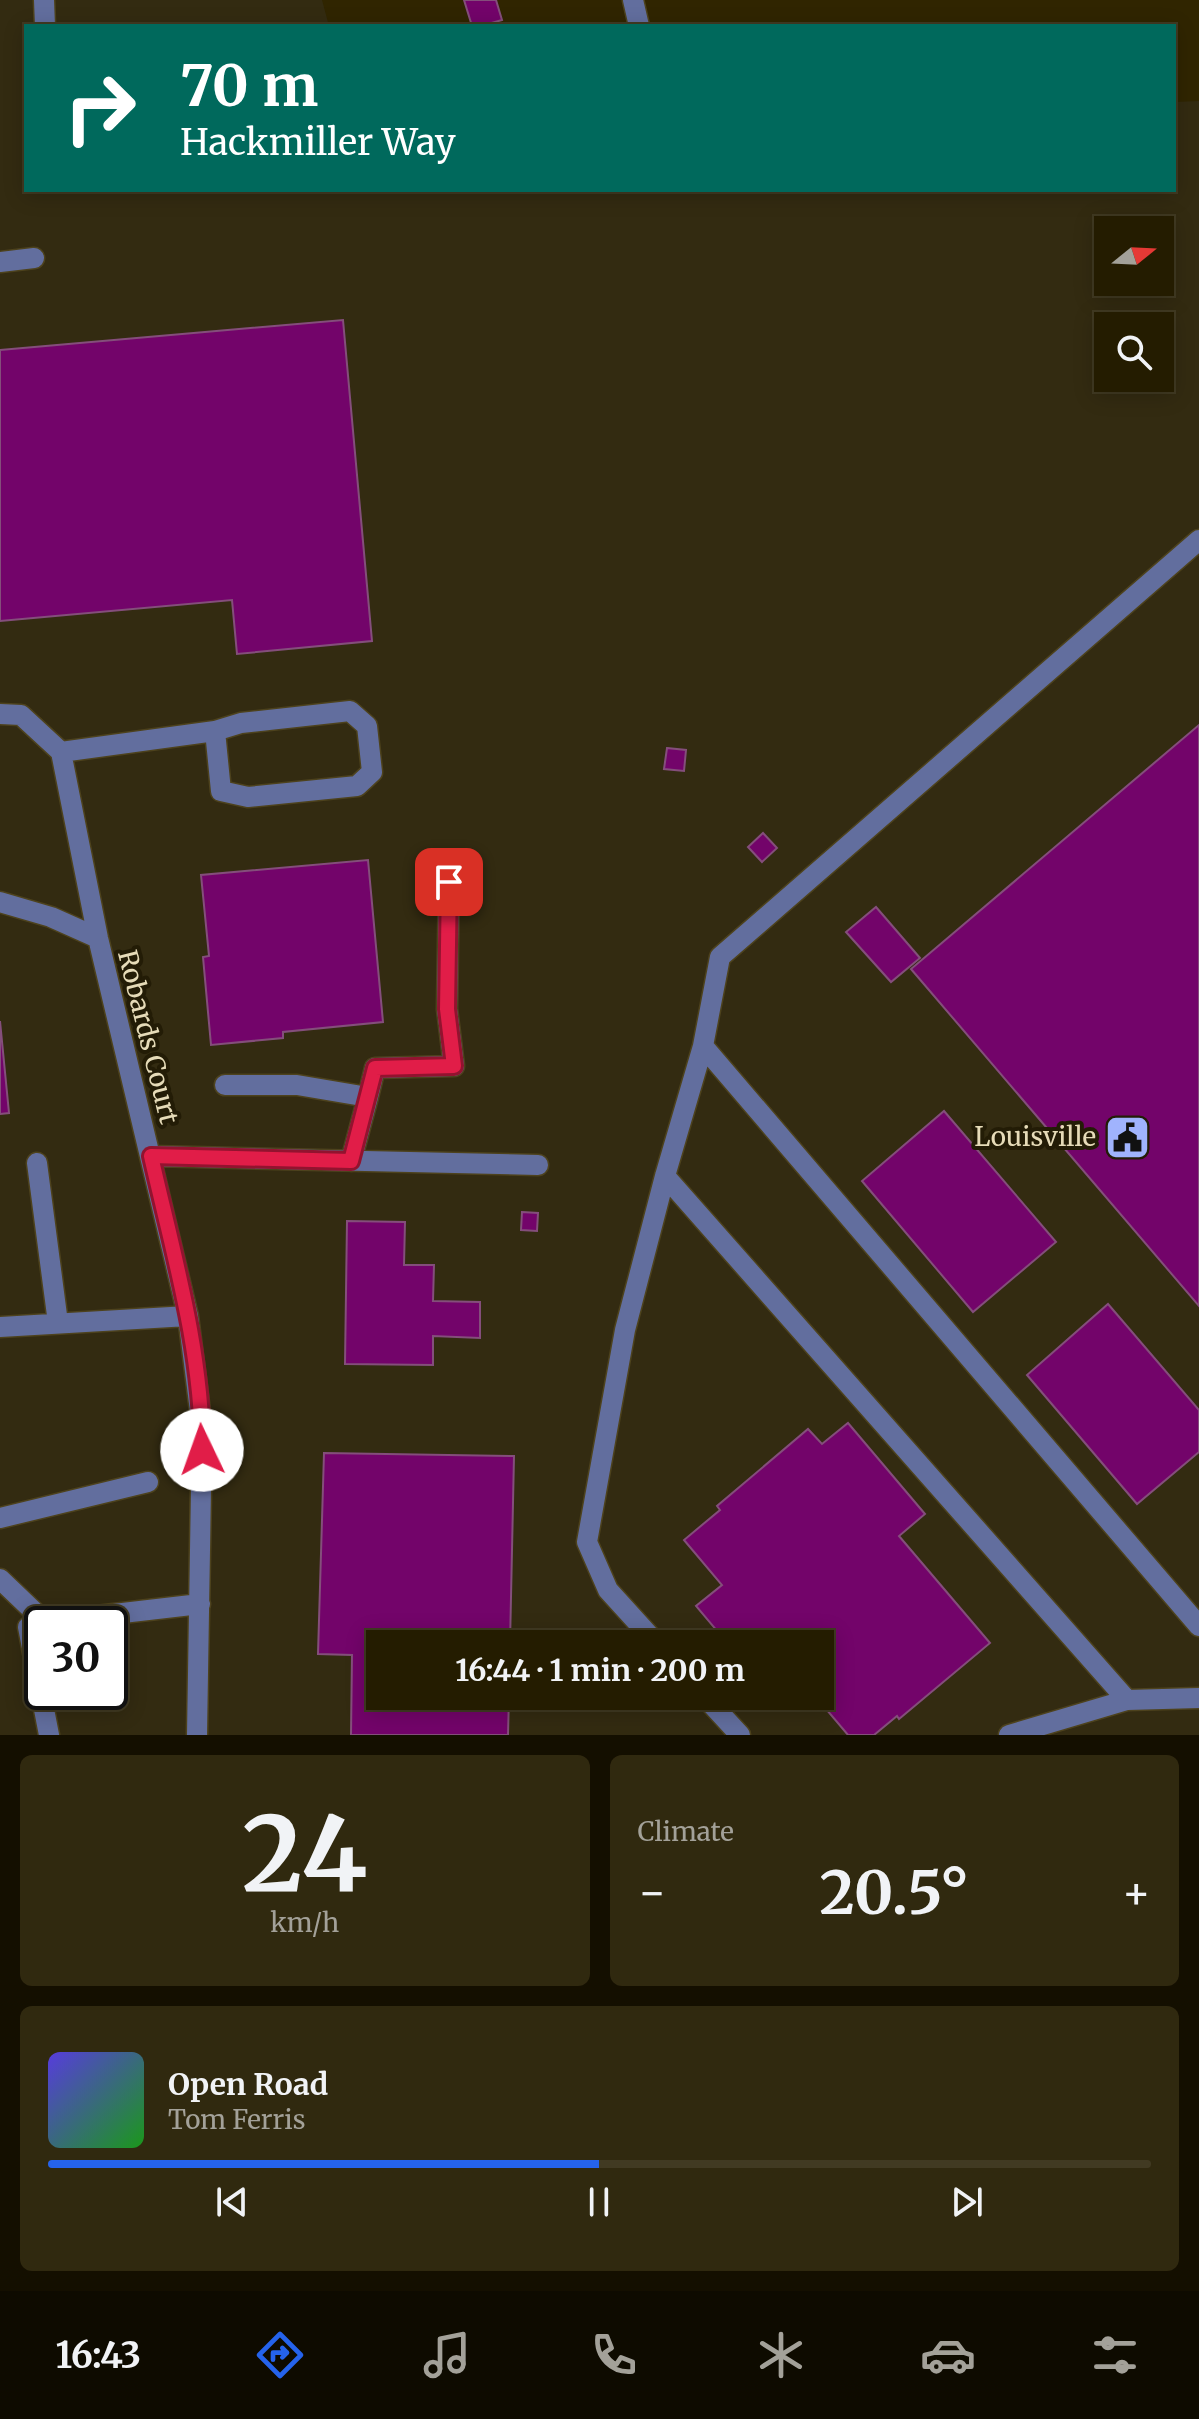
<!DOCTYPE html>
<html lang="en">
<head>
<meta charset="utf-8">
<style>
  :root { --surface:#241c00; --page:#30290f; --text:#f1f3f6; --muted:#a3a199; --line:#413a22; --accent:#2563eb }
  body { margin:0; font-family:Merriweather,serif; background:var(--page); color:var(--text); height:100vh; display:flex; flex-direction:column; font-size:30px; white-space:nowrap }
  * { box-sizing:border-box; margin:0 }
  p { font-size:26px; color:var(--muted) }
  .icon { flex:none; width:44px; height:44px; fill:none; stroke:currentColor; stroke-width:2; stroke-linecap:round; stroke-linejoin:round }
  .map { position:relative; height:1735px; overflow:hidden }
  .drawer { display:flex; flex-direction:column; gap:20px; padding:20px; background:#140f00; flex:1 }
  .drawer>* { flex:none }
  .banner { position:absolute; left:24px; top:24px; width:1152px; height:168px; border-radius:0px; box-shadow:0 4px 20px #0003,0 0 0 2px var(--line); background:#00695c; color:#fff; overflow:hidden }
  .needle { width:52px; rotate:72deg }
  .fabs { position:absolute; left:1094px; top:216px; display:grid; gap:16px }
  .fabs a { display:grid; place-items:center; width:80px; height:80px; border-radius:0px; background:var(--surface); box-shadow:0 4px 20px #0003,0 0 0 2px var(--line); font-size:40px }
  .speed { position:absolute; left:24px; top:1606px; display:flex; gap:16px; font-size:40px; font-weight:700; text-align:center }
  .speed>* { display:grid; place-content:center; width:104px; height:104px; border-radius:50%; background:var(--surface); box-shadow:0 4px 20px #0003,0 0 0 2px var(--line); line-height:1 }
  .speed .limit { border:4px solid #111; border-radius:12px; background:#fff; color:#111 }
  .pin { position:absolute; display:grid; place-items:center; width:68px; height:68px; color:#fff; margin:-34px; border-radius:16px; box-shadow:0 4px 12px #0006 }
  .me { position:absolute; width:88px; margin:-44px; rotate:357deg; stroke-linejoin:round; filter:drop-shadow(0 0 6px #0008) }
  .turn { display:flex; align-items:center; gap:28px; height:168px; padding:0 24px; font-size:36px }
  .turn .icon { width:104px; height:104px; stroke-width:2.5 }
  .turn b { display:block; font-size:56px; line-height:68px }
  .big { font-size:60px; font-weight:700; line-height:1.1 }
  .drawer .widget { flex:1; display:flex; flex-direction:column; justify-content:center; gap:12px; min-width:0; padding:0 28px; border-radius:12px; background:var(--page) }
  .drawer .dial { align-items:center; gap:0 }
  .dial b { font-size:104px; line-height:1 }
  .song { display:flex; align-items:center; gap:24px }
  .cover { width:96px; height:96px; border-radius:12px; background:linear-gradient(135deg,hsl(250 70% 55%),hsl(120 70% 35%)) }
  .played { height:8px; border-radius:4px; background:linear-gradient(90deg,var(--accent) 50%,var(--line) 50%) }
  .keys { display:flex; justify-content:space-around; direction:ltr }
  .heat { display:flex; justify-content:space-between; align-items:center; font-size:44px; direction:ltr }
  .drawer .tiles { flex:1; display:grid; gap:20px; grid-template-columns:1fr 1fr }
  .widget:last-child { grid-column:span 2 }
  .trip { position:absolute; left:366px; top:1630px; width:468px; height:80px; border-radius:0px; background:var(--surface); box-shadow:0 4px 20px #0003,0 0 0 2px var(--line); font-weight:700; line-height:80px; text-align:center }
  .dock { display:flex; height:128px; justify-content:space-around; align-items:center; background:#0e0b00; color:var(--muted) }
  .dock .icon { width:56px; height:56px }
  .dock .active { color:var(--accent) }
  .dock b { font-size:36px; color:var(--text) }
  .map>svg:first-child { display:block }
  .built { fill:#332b11; fill-rule:evenodd }
  .building { fill:#73046a; stroke:#844e7b; stroke-width:2 }
  .lines { fill:none; stroke-linecap:round; stroke-linejoin:round }
  .minor-casing { stroke:#4d421d; stroke-width:23 }
  .minor { stroke:#626e9e; stroke-width:20 }
  .route-casing { stroke:#92132f; stroke-width:20 }
  .route { stroke:#e11d48; stroke-width:14 }
  .labels { text-anchor:middle; stroke-width:8; stroke-linejoin:round; paint-order:stroke }
  .street-label { font-size:26px; fill:#e6dbb8; stroke:#231c06 }
  .poi-label { font-size:26px; fill:#e6dbb8; stroke:#231c06; text-anchor:end }
</style>
</head>
<body>
<div class="map">
<svg width="1199" height="1735" viewBox="0 0 1199 1735">
  <rect width="100%" height="100%" fill="#302500"/>
  <path class="built" d="M0,0H322L329,26H26V190H1174V102L1199,101V1735H0ZM1108,230H1160V282H1108ZM1108,326H1160V378H1108ZM42,1624H110V1692H42ZM380,1644H820V1696H380Z"/>
  <path class="building" d="M464,0H496L502,20L481,26H472Z
    M343,320L372,641L237,654L232,600L0,621V350Z
    M1199,725V1306L911,969Z
    M667,748L686,750L684,771L664,769Z
    M763,833L777,848L762,862L748,847Z
    M368,860L383,1022L283,1032V1038L211,1045L203,957L209,956L201,875Z
    M876,907L920,958L891,982L846,932Z
    M0,1021L9,1113L0,1114Z
    M944,1111L1056,1242L973,1312L862,1181Z
    M522,1212L538,1213L537,1231L521,1230Z
    M347,1221L405,1222L404,1265H434L433,1301L480,1302V1338L433,1336V1365L345,1364Z
    M1108,1304L1199,1410V1452L1137,1504L1027,1375Z
    M848,1423L925,1514L899,1536L990,1643L899,1719L897,1716L874,1735H848L815,1696H820V1644H755L744,1632L728,1644L696,1606L722,1585L684,1540L720,1510L717,1506L808,1429L822,1444Z
    M324,1453L514,1456L510,1644H380V1696H509L508,1735H351L352,1655L318,1654Z"/>
  <g class="lines">
    <defs>
      <path id="minor" d="M44,0L45,26
        M633,0L639,26
        M0,262L34,258
        M1199,540L720,957L703,1046L1199,1626
        M0,714L21,715L61,752L98,938L188,1316L202,1427L197,1735
        M61,752L215,731L241,723L350,711L367,726L372,772L357,786L248,797L221,791L215,731
        M0,902L51,917L98,938
        M225,1085H297L368,1097L351,1161
        M368,1097L375,1068L454,1066L447,1009L449,882
        M151,1156L538,1165
        M37,1163L58,1323
        M665,1176L1127,1700
        M0,1327L188,1316
        M0,1518L148,1482
        M0,1579L45,1622
        M657,1644L608,1590L587,1542L625,1330L665,1176L703,1046
        M704,1696L740,1735
        M49,1735L28,1627L45,1622L200,1604
        M1009,1735L1127,1700L1199,1698"/>
    </defs>
    <use href="#minor" class="minor-casing"/>
    <use href="#minor" class="minor"/>
  </g>
  <g class="lines">
    <defs>
      <path id="route" d="M202,1450C202,1350 173,1253 151,1156L351,1161L375,1068L454,1066L447,1009L449,882"/>
    </defs>
    <use href="#route" class="route-casing"/>
    <use href="#route" class="route"/>
  </g>
  <defs>
    <symbol id="civic-square" viewBox="-11 -11 22 22"><rect x="-9" y="-9" width="18" height="18" rx="4" fill="#a0b3fd" stroke="#231c06"/><path d="M-.6-6.5H3V-4.5H.6V-3L4-1V1h2V6H-6V1h2V-1L-.6-3ZM-1.2 2.5V6h2.4V2.5Z" fill="#111"/></symbol>
  </defs>
  <g fill-rule="evenodd">
    <use href="#civic-square" x="1102" y="1112" width="51" height="51"/>
  </g>
  <g class="labels">
    <g class="street-label">
      <text transform="translate(148 1037) rotate(76)" y="9">Robards Court</text>
    </g>
    <g class="poi-label">
      <text x="1096" y="1146">Louisville</text>
    </g>
  </g>
</svg>
<div class="fabs">
<a><svg class="needle" viewBox="-14 -14 28 28"><path d="M0-13l5 13h-10z" fill="#e53935"/><path d="M0 13l5-13h-10z" fill="#a3a199"/></svg></a>
<a><svg class="icon" aria-label="search" viewBox="0 0 24 24"><circle cx="10" cy="10" r="6"/><path d="M15 15l6 6"/></svg></a>
</div>
<div class="speed"><div class="limit">30</div></div>
<div class="pin" style="left:449px;top:882px;background:#d93025"><svg class="icon" aria-label="arrive" viewBox="0 0 24 24"><path d="M6 21V4h12l-3 4 3 4H6"/></svg></div>
<svg class="me" style="left:202px;top:1450px" viewBox="-20 -20 40 40"><circle r="19" fill="#fff"/><path d="M0-13L10 11 0 6-10 11z" fill="#e11d48"/></svg>
<div class="trip">16:44 · 1 min · 200 m</div>
<div class="banner">
<div class="turn"><svg class="icon" aria-label="right" viewBox="0 0 24 24"><path d="M7 20v-9h11M14 6l5 5-5 5"/></svg><div><b>70 m</b>Hackmiller Way</div></div>
</div>
</div>
<section class="drawer">
<div class="tiles">
<div class="widget dial"><b>24</b><p>km/h</p></div>
<div class="widget"><p>Climate</p>
<div class="heat"><a>−</a><b class="big">20.5°</b><a>+</a></div>
</div>
<div class="widget">
<div class="song"><i class="cover"></i><div><b>Open Road</b><p>Tom Ferris</p></div></div>
<div class="played"></div>
<div class="keys"><svg class="icon" aria-label="previous" viewBox="0 0 24 24"><path d="M18 5L8 12l10 7zM5 5v14"/></svg><svg class="icon" aria-label="pause" viewBox="0 0 24 24"><path d="M8 5v14M16 5v14"/></svg><svg class="icon" aria-label="next" viewBox="0 0 24 24"><path d="M6 5l10 7-10 7zM19 5v14"/></svg></div>
</div>
</div>
</section>
<nav class="dock">
<b>16:43</b>
<svg class="icon active" aria-label="directions" viewBox="0 0 24 24"><path d="M12 3l9 9-9 9-9-9zM9 14v-3h6M13 9l2 2-2 2"/></svg>
<svg class="icon" aria-label="music" viewBox="0 0 24 24"><path d="M9 18V5l10-2v13"/><circle cx="6" cy="18" r="3"/><circle cx="16" cy="16" r="3"/></svg>
<svg class="icon" aria-label="phone" viewBox="0 0 24 24"><path d="M5 4h4l2 5-3 2q2 4 5 5l2-3 5 2v4C11 20 4 13 5 4z"/></svg>
<svg class="icon" aria-label="climate" viewBox="0 0 24 24"><path d="M12 3v18M4 7l16 10M4 17L20 7"/></svg>
<svg class="icon" aria-label="car" viewBox="0 0 24 24"><path d="M5 17H2v-5l4-1 3-4h7l3 4 3 1v5h-3M9 17h6M6 11h13"/><circle cx="7" cy="17" r="2"/><circle cx="17" cy="17" r="2"/></svg>
<svg class="icon" aria-label="filters" viewBox="0 0 24 24"><path d="M4 7h16M4 17h16"/><circle cx="9" cy="7" r="2"/><circle cx="15" cy="17" r="2"/></svg>
</nav>
</body>
</html>
